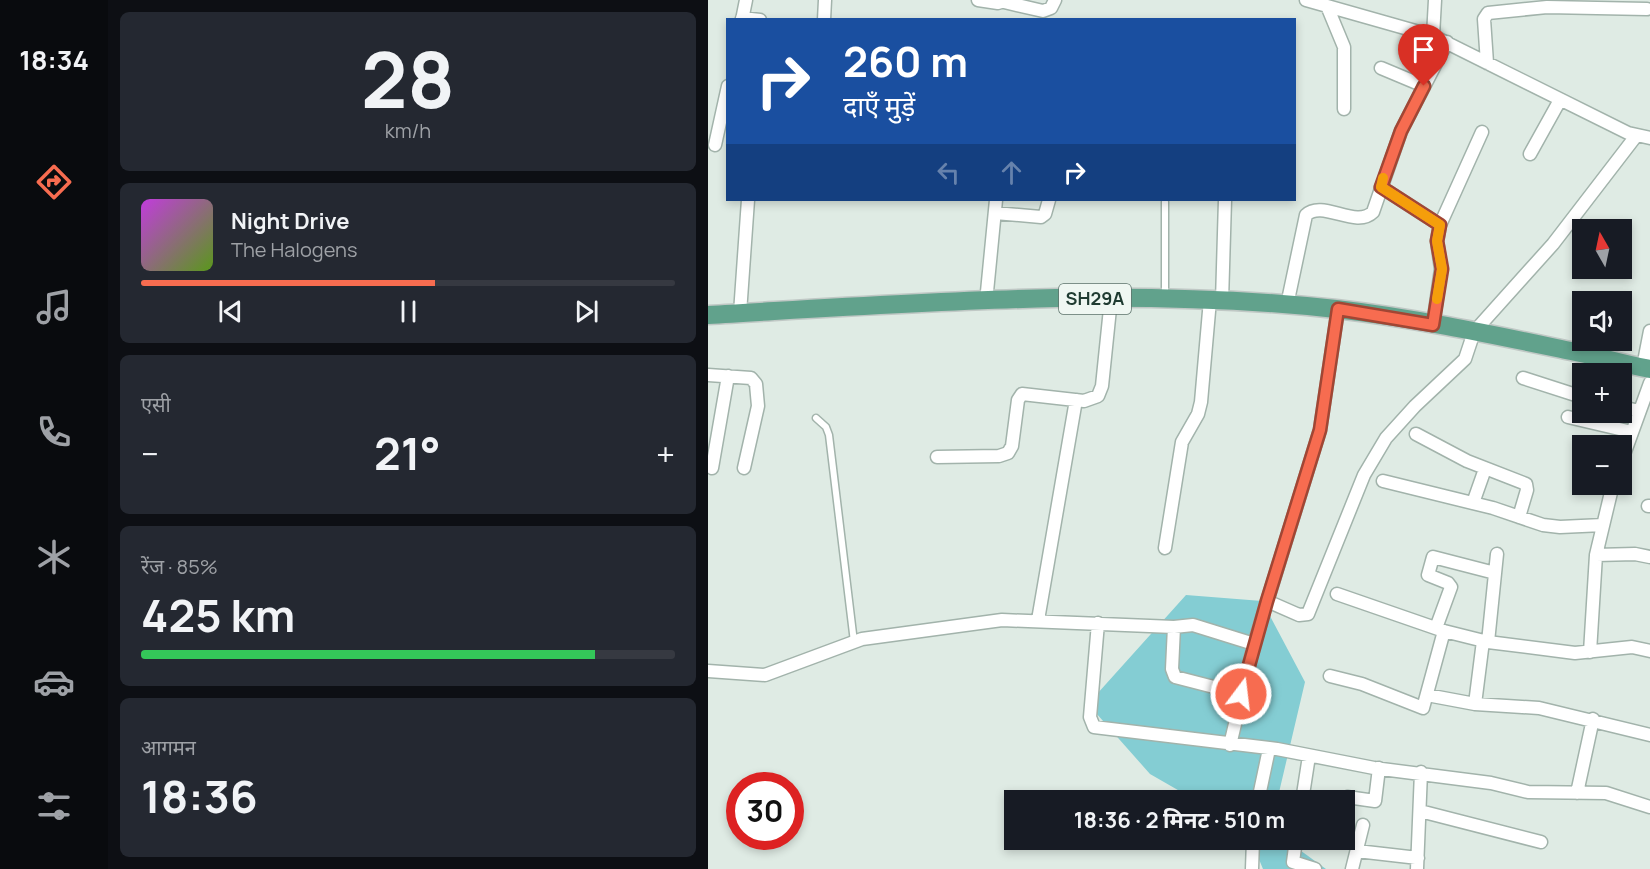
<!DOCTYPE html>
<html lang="hi">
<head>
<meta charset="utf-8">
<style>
  :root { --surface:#171b24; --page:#242831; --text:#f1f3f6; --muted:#9ea1a6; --line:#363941; --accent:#f76c50 }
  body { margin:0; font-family:Manrope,"Noto Sans Devanagari",sans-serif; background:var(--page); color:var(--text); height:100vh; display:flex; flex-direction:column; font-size:22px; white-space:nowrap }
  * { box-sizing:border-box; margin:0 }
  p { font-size:20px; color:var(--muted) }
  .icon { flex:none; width:33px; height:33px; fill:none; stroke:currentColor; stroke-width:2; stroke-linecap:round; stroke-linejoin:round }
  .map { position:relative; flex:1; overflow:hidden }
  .panel { display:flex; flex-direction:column; gap:12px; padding:12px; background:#0d0f14; width:600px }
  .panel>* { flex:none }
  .guide { position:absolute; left:18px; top:18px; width:570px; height:183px; border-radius:0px; box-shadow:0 3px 9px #0003; background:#1a4fa0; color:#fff; overflow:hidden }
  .needle { width:39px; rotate:351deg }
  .controls { position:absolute; left:864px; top:219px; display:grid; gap:12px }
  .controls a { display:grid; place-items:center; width:60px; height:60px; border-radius:0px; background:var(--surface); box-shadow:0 3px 9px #0003; font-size:30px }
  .speed { position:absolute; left:18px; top:772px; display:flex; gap:12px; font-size:30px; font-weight:700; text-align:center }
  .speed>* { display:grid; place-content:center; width:78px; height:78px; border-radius:50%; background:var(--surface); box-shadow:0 3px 9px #0003; line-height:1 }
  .speed .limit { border:9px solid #d22; background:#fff; color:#111 }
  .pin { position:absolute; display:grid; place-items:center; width:51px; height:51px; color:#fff; margin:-62px -26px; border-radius:50% 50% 50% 0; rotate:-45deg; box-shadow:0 0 6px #0007 }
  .pin .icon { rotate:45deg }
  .me { position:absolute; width:66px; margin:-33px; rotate:15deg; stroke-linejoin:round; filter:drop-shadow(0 0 4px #0008) }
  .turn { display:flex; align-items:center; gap:21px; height:126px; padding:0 18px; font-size:27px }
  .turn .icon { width:78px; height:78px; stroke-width:2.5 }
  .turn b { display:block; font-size:42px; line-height:51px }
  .lanes { display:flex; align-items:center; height:57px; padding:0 18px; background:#0003; justify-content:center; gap:30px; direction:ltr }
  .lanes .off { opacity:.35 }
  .big { font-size:45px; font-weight:700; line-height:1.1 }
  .panel .tile { flex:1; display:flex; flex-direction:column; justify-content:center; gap:9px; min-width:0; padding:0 21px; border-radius:9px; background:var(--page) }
  .panel .dial { align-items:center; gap:0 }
  .dial b { font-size:78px; line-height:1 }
  .song { display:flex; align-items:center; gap:18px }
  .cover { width:72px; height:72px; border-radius:9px; background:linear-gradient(135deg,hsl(290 70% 55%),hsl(90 70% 35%)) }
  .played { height:6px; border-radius:3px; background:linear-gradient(90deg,var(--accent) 55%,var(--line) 55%) }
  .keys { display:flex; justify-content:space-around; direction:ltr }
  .heat { display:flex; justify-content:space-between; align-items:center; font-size:33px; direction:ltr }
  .charge { height:9px; border-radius:4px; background:linear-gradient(90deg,#34c759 85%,var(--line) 0) }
  .trip { position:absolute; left:296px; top:790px; width:351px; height:60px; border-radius:0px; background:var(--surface); box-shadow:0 3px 9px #0003; font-weight:700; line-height:60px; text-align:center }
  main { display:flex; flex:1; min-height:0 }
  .menu { display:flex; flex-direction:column; width:108px; justify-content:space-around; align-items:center; background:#090b0e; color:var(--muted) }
  .menu .icon { width:42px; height:42px }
  .menu .active { color:var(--accent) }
  .menu b { font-size:27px; color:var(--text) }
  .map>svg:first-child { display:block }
  .water { fill:#84cdd3 }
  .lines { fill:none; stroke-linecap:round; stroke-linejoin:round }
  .service-casing { stroke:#a2b3ab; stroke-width:9 }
  .minor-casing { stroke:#a2b3ab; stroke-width:15 }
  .primary-casing { stroke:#c0c8c5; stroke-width:21 }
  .service { stroke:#fff; stroke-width:6 }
  .minor { stroke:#fff; stroke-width:12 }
  .primary { stroke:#61a28c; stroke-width:18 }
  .route-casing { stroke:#a14634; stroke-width:15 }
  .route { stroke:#f76c50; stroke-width:10 }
  .slow { stroke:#f59e0b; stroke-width:10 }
  .labels { text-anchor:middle; stroke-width:5; stroke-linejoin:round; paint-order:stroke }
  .shield { fill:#eff7f2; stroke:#5d736b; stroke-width:1.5 }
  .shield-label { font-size:18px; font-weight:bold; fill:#1f3b31 }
</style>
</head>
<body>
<main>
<nav class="menu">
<b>18:34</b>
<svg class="icon active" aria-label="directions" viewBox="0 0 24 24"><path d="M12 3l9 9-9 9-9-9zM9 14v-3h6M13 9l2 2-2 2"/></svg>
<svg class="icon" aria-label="music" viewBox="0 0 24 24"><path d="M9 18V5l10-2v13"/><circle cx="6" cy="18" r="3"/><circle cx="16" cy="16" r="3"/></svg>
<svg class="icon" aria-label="phone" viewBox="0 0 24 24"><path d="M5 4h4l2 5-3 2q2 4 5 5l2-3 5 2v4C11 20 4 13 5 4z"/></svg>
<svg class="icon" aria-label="climate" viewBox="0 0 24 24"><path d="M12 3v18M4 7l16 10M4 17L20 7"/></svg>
<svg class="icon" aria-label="car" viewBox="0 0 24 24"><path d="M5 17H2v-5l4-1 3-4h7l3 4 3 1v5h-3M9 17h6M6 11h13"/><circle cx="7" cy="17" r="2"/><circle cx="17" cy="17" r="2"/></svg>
<svg class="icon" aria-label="filters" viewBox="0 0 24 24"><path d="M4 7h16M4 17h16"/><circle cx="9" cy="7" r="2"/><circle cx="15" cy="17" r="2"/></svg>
</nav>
<section class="panel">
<div class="tile dial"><b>28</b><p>km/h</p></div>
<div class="tile">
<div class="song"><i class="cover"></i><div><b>Night Drive</b><p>The Halogens</p></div></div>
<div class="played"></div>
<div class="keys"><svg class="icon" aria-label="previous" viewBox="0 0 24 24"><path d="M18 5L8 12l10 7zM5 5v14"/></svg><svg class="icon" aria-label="pause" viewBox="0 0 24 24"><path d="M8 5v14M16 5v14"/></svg><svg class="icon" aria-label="next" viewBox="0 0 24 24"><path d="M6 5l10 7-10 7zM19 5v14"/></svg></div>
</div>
<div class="tile"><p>एसी</p>
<div class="heat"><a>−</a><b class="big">21°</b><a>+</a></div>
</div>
<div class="tile"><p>रेंज · 85%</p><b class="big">425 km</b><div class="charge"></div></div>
<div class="tile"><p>आगमन</p><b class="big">18:36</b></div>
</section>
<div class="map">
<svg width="942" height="869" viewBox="0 0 942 869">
  <rect width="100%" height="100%" fill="#dfebe4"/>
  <path class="water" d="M478,595L554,601L597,682L569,801H489L442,774L380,704Z
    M543,840H578L618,869H555Z"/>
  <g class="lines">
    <defs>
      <path id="service" d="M457,296V202
        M108,418L118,427L121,435L146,642"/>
      <path id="minor" d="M270,0L290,3L299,0
        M598,0L725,36L920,133L942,138
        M296,2L335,11L343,8L347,0
        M619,6L636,47V109
        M34,18L52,20
        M34,20L38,0
        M116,20L117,0
        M725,36L727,0
        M779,63L776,19L780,13L839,7L939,9
        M673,68L716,86
        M7,145L20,86
        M822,154L852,100
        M673,187L732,225
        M287,213L333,217L337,214L341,200
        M514,301L517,200
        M278,302L288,200
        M579,305L598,215C614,199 648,229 665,212L693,131L739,42
        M32,313L40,200
        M725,325L733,269L729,241L732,225L774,132
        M935,367L942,331
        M0,375L43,378L48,384L50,406L36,468
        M815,378L874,397
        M914,407L931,411
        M860,417L924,432
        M708,434L759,461L818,484L819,490L811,517
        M229,457L291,456L300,453L304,446L310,400L314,394L376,401L390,396L394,386L403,299
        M914,460L942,383
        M4,468L20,376
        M675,481L785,508L835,525L852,527L895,525
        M765,503L777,469
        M940,506H942
        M457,548L474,442L490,414L493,402L502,300
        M888,555L927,554L942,557
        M629,594L736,631L780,642L867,653L924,647L942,651
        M559,601L591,615L600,614L656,475L678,438L707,406L757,359L766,332L845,244L928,136
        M330,620L368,400
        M390,623L382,717L386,727L569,749L666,768L783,783L820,792L898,793L942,807
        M466,627L464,669L467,677L533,694
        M728,628L743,587L740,583L720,575L725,557L787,573
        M780,642L789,554
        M882,652L888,555L905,484
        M0,671L57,675L154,639L294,620L466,627L485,625L546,644
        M622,676L654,684L715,708L736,631
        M719,695L767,704L831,708L942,735
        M767,704L775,641
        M522,745L546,644L612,430L630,309
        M869,793L885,719
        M639,797L667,801L671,768
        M550,801L561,749
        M594,801L601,756
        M712,811L833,842
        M588,840L585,862L607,869
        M649,851L710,858
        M544,869L545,840
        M644,869L655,825
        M709,869L713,772"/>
      <path id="primary" d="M0,315C208,303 421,286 628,309C707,318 786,335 863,351C889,356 915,364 942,369"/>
    </defs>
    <use href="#service" class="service-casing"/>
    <use href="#minor" class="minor-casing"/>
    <use href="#primary" class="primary-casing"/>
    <use href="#service" class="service"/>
    <use href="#minor" class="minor"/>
    <use href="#primary" class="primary"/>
  </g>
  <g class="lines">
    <defs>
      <path id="route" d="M533,694L559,601L612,430L630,309L725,325L734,269L729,241L732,225L673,187L693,131L716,86"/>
    </defs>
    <use href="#route" class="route-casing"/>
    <use href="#route" class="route"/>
    <path class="slow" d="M675,178L673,187L732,225L729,241L734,269L729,299"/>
  </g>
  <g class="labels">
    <rect class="shield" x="351" y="284" width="72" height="30" rx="4.5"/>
    <g class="shield-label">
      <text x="387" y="305">SH29A</text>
    </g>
  </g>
</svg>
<div class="controls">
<a><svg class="needle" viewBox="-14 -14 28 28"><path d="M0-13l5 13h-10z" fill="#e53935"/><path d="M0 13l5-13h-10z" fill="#9ea1a6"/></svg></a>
<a><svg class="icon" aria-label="sound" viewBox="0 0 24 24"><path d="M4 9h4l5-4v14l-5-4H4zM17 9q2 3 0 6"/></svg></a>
<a>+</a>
<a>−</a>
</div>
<div class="speed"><div class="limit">30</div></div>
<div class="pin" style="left:716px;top:86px;background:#d93025"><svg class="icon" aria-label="arrive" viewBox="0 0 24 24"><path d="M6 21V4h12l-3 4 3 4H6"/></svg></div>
<svg class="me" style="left:533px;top:694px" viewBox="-20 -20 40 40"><circle r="17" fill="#f76c50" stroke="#fff" stroke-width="3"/><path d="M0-11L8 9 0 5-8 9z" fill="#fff"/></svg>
<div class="trip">18:36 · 2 मिनट · 510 m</div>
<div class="guide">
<div class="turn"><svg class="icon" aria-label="right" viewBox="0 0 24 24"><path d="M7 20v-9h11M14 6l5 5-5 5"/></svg><div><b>260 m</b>दाएँ मुड़ें</div></div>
<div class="lanes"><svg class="icon off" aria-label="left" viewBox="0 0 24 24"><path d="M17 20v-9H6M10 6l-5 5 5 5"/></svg><svg class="icon off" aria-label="ahead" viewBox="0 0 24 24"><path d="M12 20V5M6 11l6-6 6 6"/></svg><svg class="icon" aria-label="right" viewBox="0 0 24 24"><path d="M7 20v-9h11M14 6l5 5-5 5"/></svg></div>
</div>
</div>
</main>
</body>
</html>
